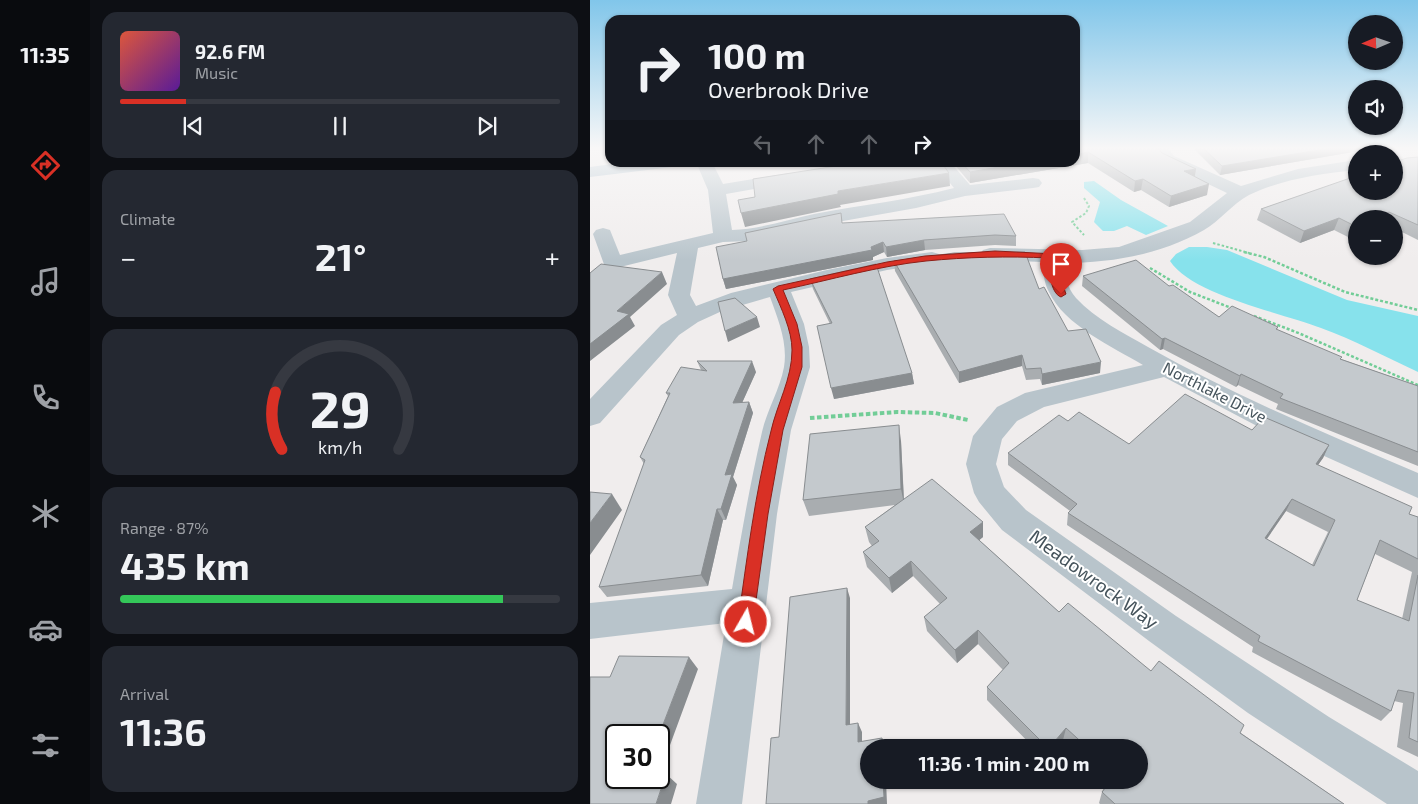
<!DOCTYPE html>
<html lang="en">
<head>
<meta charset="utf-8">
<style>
  :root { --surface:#171b24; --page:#242831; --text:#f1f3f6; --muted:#9ea1a6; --line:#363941; --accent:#d93025 }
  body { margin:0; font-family:"Exo 2",sans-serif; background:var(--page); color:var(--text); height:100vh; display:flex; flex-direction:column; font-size:19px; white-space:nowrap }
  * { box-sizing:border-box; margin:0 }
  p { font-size:16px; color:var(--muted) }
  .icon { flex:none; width:28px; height:28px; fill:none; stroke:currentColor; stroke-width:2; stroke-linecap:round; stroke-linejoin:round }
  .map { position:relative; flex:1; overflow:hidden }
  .drawer { display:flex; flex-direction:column; gap:12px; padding:12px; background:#0d0f14; width:500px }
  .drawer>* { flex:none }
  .hud { position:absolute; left:15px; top:15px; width:475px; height:152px; border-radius:15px; box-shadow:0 1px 4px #0004; background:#171b24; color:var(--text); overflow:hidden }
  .needle { width:32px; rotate:268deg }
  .fabs { position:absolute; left:758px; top:15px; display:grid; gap:10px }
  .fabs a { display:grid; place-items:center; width:55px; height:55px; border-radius:50%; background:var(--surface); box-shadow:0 1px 4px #0004; font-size:25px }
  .speed { position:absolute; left:15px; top:724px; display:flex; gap:10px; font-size:25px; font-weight:700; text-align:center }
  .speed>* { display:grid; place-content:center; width:65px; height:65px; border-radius:50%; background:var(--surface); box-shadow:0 1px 4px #0004; line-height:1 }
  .speed .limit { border:2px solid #111; border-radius:8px; background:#fff; color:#111 }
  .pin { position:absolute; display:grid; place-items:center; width:42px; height:42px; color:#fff; margin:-51px -21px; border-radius:50% 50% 50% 0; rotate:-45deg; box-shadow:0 0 5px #0007 }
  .pin .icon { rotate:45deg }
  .me { position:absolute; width:55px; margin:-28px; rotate:8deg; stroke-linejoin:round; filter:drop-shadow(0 0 4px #0008) }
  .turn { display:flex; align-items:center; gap:18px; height:105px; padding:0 20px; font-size:22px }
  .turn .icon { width:65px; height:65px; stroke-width:2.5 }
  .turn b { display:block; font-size:35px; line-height:42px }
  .lanes { display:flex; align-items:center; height:48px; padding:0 20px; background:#0003; justify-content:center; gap:25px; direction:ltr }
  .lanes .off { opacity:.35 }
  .big { font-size:38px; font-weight:700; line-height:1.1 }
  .drawer .card { flex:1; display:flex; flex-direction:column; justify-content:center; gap:8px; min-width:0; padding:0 18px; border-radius:15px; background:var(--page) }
  .drawer .dial { align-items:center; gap:0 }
  .dial svg { height:130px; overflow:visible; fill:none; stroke:var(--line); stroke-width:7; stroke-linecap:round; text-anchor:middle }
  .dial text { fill:var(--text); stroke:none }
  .song { display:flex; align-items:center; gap:15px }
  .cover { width:60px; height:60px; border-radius:8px; background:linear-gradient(135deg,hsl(10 70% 55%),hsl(270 70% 35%)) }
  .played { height:5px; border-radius:2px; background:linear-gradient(90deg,var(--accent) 15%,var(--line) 15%) }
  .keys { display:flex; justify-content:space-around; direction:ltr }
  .heat { display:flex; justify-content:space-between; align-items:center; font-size:28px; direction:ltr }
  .charge { height:8px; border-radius:4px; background:linear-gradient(90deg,#34c759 87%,var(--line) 0) }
  .trip { position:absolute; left:270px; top:739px; width:288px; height:50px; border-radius:25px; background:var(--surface); box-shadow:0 1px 4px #0004; font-weight:700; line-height:50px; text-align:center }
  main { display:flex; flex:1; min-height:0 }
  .tabs { display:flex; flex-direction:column; width:90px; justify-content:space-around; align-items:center; background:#090b0e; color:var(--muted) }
  .tabs .icon { width:35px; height:35px }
  .tabs .selected { color:var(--accent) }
  .tabs b { font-size:22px; color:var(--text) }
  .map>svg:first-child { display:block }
  .water { fill:#87e2ec }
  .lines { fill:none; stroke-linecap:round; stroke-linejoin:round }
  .path-far2 { stroke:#72cd97; stroke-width:2; stroke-dasharray:2.5 2; stroke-linecap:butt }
  .path-far1 { stroke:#72cd97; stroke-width:2.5; stroke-dasharray:3 2; stroke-linecap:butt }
  .path { stroke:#72cd97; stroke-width:4; stroke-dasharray:4.5 2.5; stroke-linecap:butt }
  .minor { fill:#b8c4cb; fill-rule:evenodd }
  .major { fill:#acc0cd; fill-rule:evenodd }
  .wall { fill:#a9adb0; fill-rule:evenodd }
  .shaded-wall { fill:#898d90 }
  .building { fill:#c4c9cd; stroke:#898d90; fill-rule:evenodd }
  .route { fill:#d93025; stroke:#8d1f18 }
  .labels { text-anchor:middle; stroke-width:4; stroke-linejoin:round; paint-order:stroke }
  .street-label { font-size:16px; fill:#45535b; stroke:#fff }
  .near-street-label { font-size:19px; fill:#45535b; stroke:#fff }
</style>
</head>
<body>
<main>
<nav class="tabs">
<b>11:35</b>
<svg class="icon selected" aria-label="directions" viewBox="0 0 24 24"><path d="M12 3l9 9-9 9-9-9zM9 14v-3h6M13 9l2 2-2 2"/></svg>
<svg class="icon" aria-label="music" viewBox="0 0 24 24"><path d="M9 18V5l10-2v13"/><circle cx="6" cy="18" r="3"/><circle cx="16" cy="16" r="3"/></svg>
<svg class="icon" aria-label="phone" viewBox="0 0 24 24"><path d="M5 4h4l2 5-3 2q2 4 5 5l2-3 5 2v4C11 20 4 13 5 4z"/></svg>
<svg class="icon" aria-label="climate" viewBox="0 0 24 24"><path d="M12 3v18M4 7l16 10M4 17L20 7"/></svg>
<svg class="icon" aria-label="car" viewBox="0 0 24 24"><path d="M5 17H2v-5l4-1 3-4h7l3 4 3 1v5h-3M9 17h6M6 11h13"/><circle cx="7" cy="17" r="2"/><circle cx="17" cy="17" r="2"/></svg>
<svg class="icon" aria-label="filters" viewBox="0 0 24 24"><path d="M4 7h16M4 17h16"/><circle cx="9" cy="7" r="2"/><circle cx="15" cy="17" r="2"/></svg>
</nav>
<section class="drawer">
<div class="card">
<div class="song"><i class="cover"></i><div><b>92.6 FM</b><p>Music</p></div></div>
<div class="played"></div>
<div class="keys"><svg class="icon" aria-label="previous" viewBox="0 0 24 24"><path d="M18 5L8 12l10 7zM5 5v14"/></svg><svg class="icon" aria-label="pause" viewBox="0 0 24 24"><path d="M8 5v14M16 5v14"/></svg><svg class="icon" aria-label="next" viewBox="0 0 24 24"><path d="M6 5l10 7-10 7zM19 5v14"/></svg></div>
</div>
<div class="card"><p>Climate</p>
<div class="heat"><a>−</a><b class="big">21°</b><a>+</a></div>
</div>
<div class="card dial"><svg viewBox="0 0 100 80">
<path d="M14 69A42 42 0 1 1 86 69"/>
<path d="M14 69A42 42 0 0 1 10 34" stroke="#d93025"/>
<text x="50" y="56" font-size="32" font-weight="700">29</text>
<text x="50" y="72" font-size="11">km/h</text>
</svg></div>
<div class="card"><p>Range · 87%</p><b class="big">435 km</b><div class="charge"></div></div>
<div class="card"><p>Arrival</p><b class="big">11:36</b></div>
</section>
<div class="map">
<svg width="828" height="804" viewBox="0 0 828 804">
  <rect width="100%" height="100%" fill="#f0eded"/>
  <path class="water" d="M504,181L531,200L578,226L556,235L537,226L524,231H513L504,222L510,202L494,188V182Z
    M599,247H617L637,250L757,300L828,316V372C796,357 764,340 731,328C692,313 602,295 580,261L586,254Z"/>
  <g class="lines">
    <path class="path-far2" d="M494,198L499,206L496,213L482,222L494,235
      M623,243L659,253"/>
    <path class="path-far1" d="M654,252L674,257L755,292L828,310
      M560,268L600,292L644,309
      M664,316L706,332L828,385"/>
    <path class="path" d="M220,418L307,412L345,413L378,420"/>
    <path class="minor" d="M560,147H577L584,156L651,186L708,169L766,160V170C730,174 692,179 659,195C642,204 630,221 614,230C572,254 522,263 474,263C475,275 477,288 486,298C505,319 534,333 558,347C645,396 737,434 828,473V498L667,426L574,377L454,407L427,421L412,439L406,464L414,487L436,510L586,616L739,717L828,771V804H797L658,713L559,641L412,530L389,502L384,493L376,464L383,436L407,407L435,393L553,365C523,347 474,325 459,292C454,283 453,272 453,262L400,260L393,258L390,254L393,250L400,248L492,250L529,247L600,222L637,193L572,162Z
      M106,162H122L133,184L199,173L205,174L208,178L205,182L199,183L136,194L142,230C170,229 197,220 224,214C271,205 318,200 364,188L343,162H360L380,185L443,178L449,179L452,183L449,187L443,188L375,196L326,208L225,226L161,241L133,242L108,248L100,295L106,306L141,293L237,270L297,258L342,252L349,254L352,258L349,262L297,270L201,292L214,324L219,347L220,367L201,430L187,514L152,804H106L136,623L0,639V603L142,589C151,536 160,484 172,432C177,410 190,389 194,367C198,343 188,319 180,297L132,311L108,322L89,335L10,423L0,426V399L71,325L87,315L78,295L87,253L22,269L15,267L3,234L6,230L13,228L20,230L30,255L123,233L118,190Z"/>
    <path class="major" d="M37,162H90L88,165L82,167L0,177V167Z"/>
  </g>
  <path class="wall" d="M485,147L572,153L606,169L605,176L617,195L579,207L551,190L544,192L498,163L380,183L365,165V162H485Z
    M602,147H792L630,175Z
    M828,157V240L804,228V219H766V235L760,238L744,230L710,243L667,220L671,209Z
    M252,223L426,236V246L405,245L335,250L297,257L294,252L283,257V260L136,289L133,279Z
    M304,261L449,289L478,331L510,373L452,385L450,379L436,380L432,366L369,383L305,271Z
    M493,276L579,286L629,317L688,327L687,330L751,359L828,386V466L686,409L688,404L648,385L646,387L573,349L570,350L492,286Z
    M220,279L322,373L324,384L244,399L240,324L223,289Z
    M107,361L166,372L152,403L159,402L163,413L143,477L147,485L136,520H133L118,586L17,597L9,587L54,464L50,457L78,396L76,393L111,370Z
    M478,421L539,444L662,430L739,445L733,458L728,465L819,514L828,517V757L807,747L813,703L804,701L801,711L791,721L662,652L663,647L477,525L478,513L480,511L418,465V453ZM696,511L738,532L722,565L677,539ZM785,554L822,572L812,619L767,600Z
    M311,441L314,499L393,522V537L389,540L469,612L561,671L754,804H510L509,803L512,792L520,781V780H549V748H482L473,740L468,748H444L397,700V687L413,670L388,644L367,663L337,631L334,617L350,604L323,576L302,593L277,567L273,552L282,546L279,542L275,527L305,505L219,516L213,500Z"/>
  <path class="shaded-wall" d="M747,147H792L630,175L632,166Z
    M498,152V163L380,183V172L438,162H485V155Z
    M606,169L604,180L594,171Z
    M359,173L360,186L250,205L251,207L155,227L151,213L248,191Z
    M553,179L551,190L544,192L545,181Z
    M619,184L617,195L579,207L581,196Z
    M799,212L796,219H783Z
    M749,218L744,230L710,243L714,231Z
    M766,225V235L760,238L765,226Z
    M334,240L335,250L297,257L296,247Z
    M293,242L294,252L283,257V260L136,289L133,279L281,247Z
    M72,272L77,284L40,317L45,326L0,361V344L27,311Z
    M167,317L170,327L138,342L135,331Z
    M575,338L573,349L570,350L572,339Z
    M432,355V366L369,383V372Z
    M162,361L166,372L147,414L143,403Z
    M511,362L510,373L452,385V374Z
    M322,373L324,384L244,399L241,388Z
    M651,374L648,385L646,387L650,376Z
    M159,402L163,413L143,477L147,485L136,520L131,509L135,475Z
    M309,425L311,441L314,504L311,489Z
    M739,445L733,458L720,476L726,464Z
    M22,494L32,510L0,555V523Z
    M702,499L696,511L669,550L675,538Z
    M127,509L133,520L118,586L111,575Z
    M393,522V537L381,547L380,532Z
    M321,561L323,576L302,593L299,578Z
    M257,588L260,598V734L256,725Z
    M388,630V644L367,663L365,650Z
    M99,657L108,669L69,775V735Z
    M268,723L272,732V751L268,742Z
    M476,728L473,740L468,748H459Z
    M292,738L295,748H292Z
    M76,774L87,784L81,804H66Z
    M293,780H296L297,804H278V801Z"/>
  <path class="building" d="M485,147H567L572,153L606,169L594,171L619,184L581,196L553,179L545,181L498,152L485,155Z
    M612,147H747L632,166Z
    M828,157V225L799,212L783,219H766V225L765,226L749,218L714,231L671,209L766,176V191H804V162L817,158Z
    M272,162H333L334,164L339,162H351L359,173L248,191V194L151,213L148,200L165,197L163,179Z
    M371,162H438L380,172Z
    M251,213L252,223L414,214L426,236L405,235L334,240L296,247L293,242L281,247L282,250L133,279L126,247L157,241L155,233Z
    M435,252L449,289L454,287L478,331L496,329L511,362L452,374L451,368L436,369L432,355L369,372L304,261L364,253Z
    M546,260L579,286L583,285L629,317L642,306L688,327L686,329L752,357L750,359L828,386V452L690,398L693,394L651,374L650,376L575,338L572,339L493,276Z
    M11,264L72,272L27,311L39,314L0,344V273Z
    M286,264L322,373L241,388L227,326L242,323L220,279Z
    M145,298L167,317L135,331L128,302Z
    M107,361H162L143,403L159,402L135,475L142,474L131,509H127L111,575L9,587L55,460L50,457L80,393H76L91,367L117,371Z
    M595,394L662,430L674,417L739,445L726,464L822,507L819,514L828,517V559L790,540L767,600L819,621L828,575V742L819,738L824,693L808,690L801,711L668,641L670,636L478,513L487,504L418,453L469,415L478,421L489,412L539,444ZM702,499L745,520L724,566L675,538Z
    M309,425L311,489L213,500L220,434Z
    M342,479L393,522L380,532L469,612L478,603L561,671L569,661L654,725L650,733L754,804H525L512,792L521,780H549V748H498L476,728L459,748H458L397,687L419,663L388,630L365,650L334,617L357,598L321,561L299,578L273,552L289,541L275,527Z
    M0,492L22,494L0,523Z
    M257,588L256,725L268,723V742L292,738V748H279V780H293L294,797L278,801V804H176L181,738L189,737L200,597Z
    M29,656L99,657L69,735H26V778H69V774H76L66,804H0V677H20Z"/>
  <linearGradient id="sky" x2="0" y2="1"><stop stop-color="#81c6ea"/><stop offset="0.57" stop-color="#f8f7f7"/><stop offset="1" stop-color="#f8f7f7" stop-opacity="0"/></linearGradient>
  <rect width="828" height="260" fill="url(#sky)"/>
  <path class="route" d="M405,251L466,254L469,274L476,294L471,297C460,293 459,269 459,258C417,256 377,257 336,261C288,266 240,280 193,290L207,324L212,347V367L193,430L178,514L163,622L161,627L156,629L150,627L148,622C157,558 165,493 181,431C187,404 202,379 202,350C202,330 191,308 183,289L188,286L297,262L335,256Z"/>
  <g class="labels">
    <g class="street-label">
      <text transform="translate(625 392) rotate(27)" y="6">Northlake Drive</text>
    </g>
    <g class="near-street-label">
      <text transform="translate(504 579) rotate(36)" y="7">Meadowrock Way</text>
    </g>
  </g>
</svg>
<div class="fabs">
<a><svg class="needle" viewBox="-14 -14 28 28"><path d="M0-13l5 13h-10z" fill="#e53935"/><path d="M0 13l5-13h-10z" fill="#9ea1a6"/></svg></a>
<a><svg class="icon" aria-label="sound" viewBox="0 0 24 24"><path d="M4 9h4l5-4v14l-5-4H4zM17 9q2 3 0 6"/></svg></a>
<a>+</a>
<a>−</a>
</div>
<div class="speed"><div class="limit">30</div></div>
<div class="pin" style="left:471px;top:294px;background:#d93025"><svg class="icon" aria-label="arrive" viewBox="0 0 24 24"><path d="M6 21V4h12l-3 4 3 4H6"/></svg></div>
<svg class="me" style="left:156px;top:622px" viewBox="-20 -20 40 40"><circle r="17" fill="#d93025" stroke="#fff" stroke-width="3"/><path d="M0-11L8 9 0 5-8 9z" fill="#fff"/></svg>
<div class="trip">11:36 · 1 min · 200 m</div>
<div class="hud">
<div class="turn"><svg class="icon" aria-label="right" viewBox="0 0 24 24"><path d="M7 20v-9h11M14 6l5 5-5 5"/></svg><div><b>100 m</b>Overbrook Drive</div></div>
<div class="lanes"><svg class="icon off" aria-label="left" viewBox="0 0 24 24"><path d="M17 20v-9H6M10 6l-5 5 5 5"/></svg><svg class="icon off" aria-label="ahead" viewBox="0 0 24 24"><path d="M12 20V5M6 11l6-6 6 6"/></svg><svg class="icon off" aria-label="ahead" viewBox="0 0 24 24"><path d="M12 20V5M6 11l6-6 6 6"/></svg><svg class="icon" aria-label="right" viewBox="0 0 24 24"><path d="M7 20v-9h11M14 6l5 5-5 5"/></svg></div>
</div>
</div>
</main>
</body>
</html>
